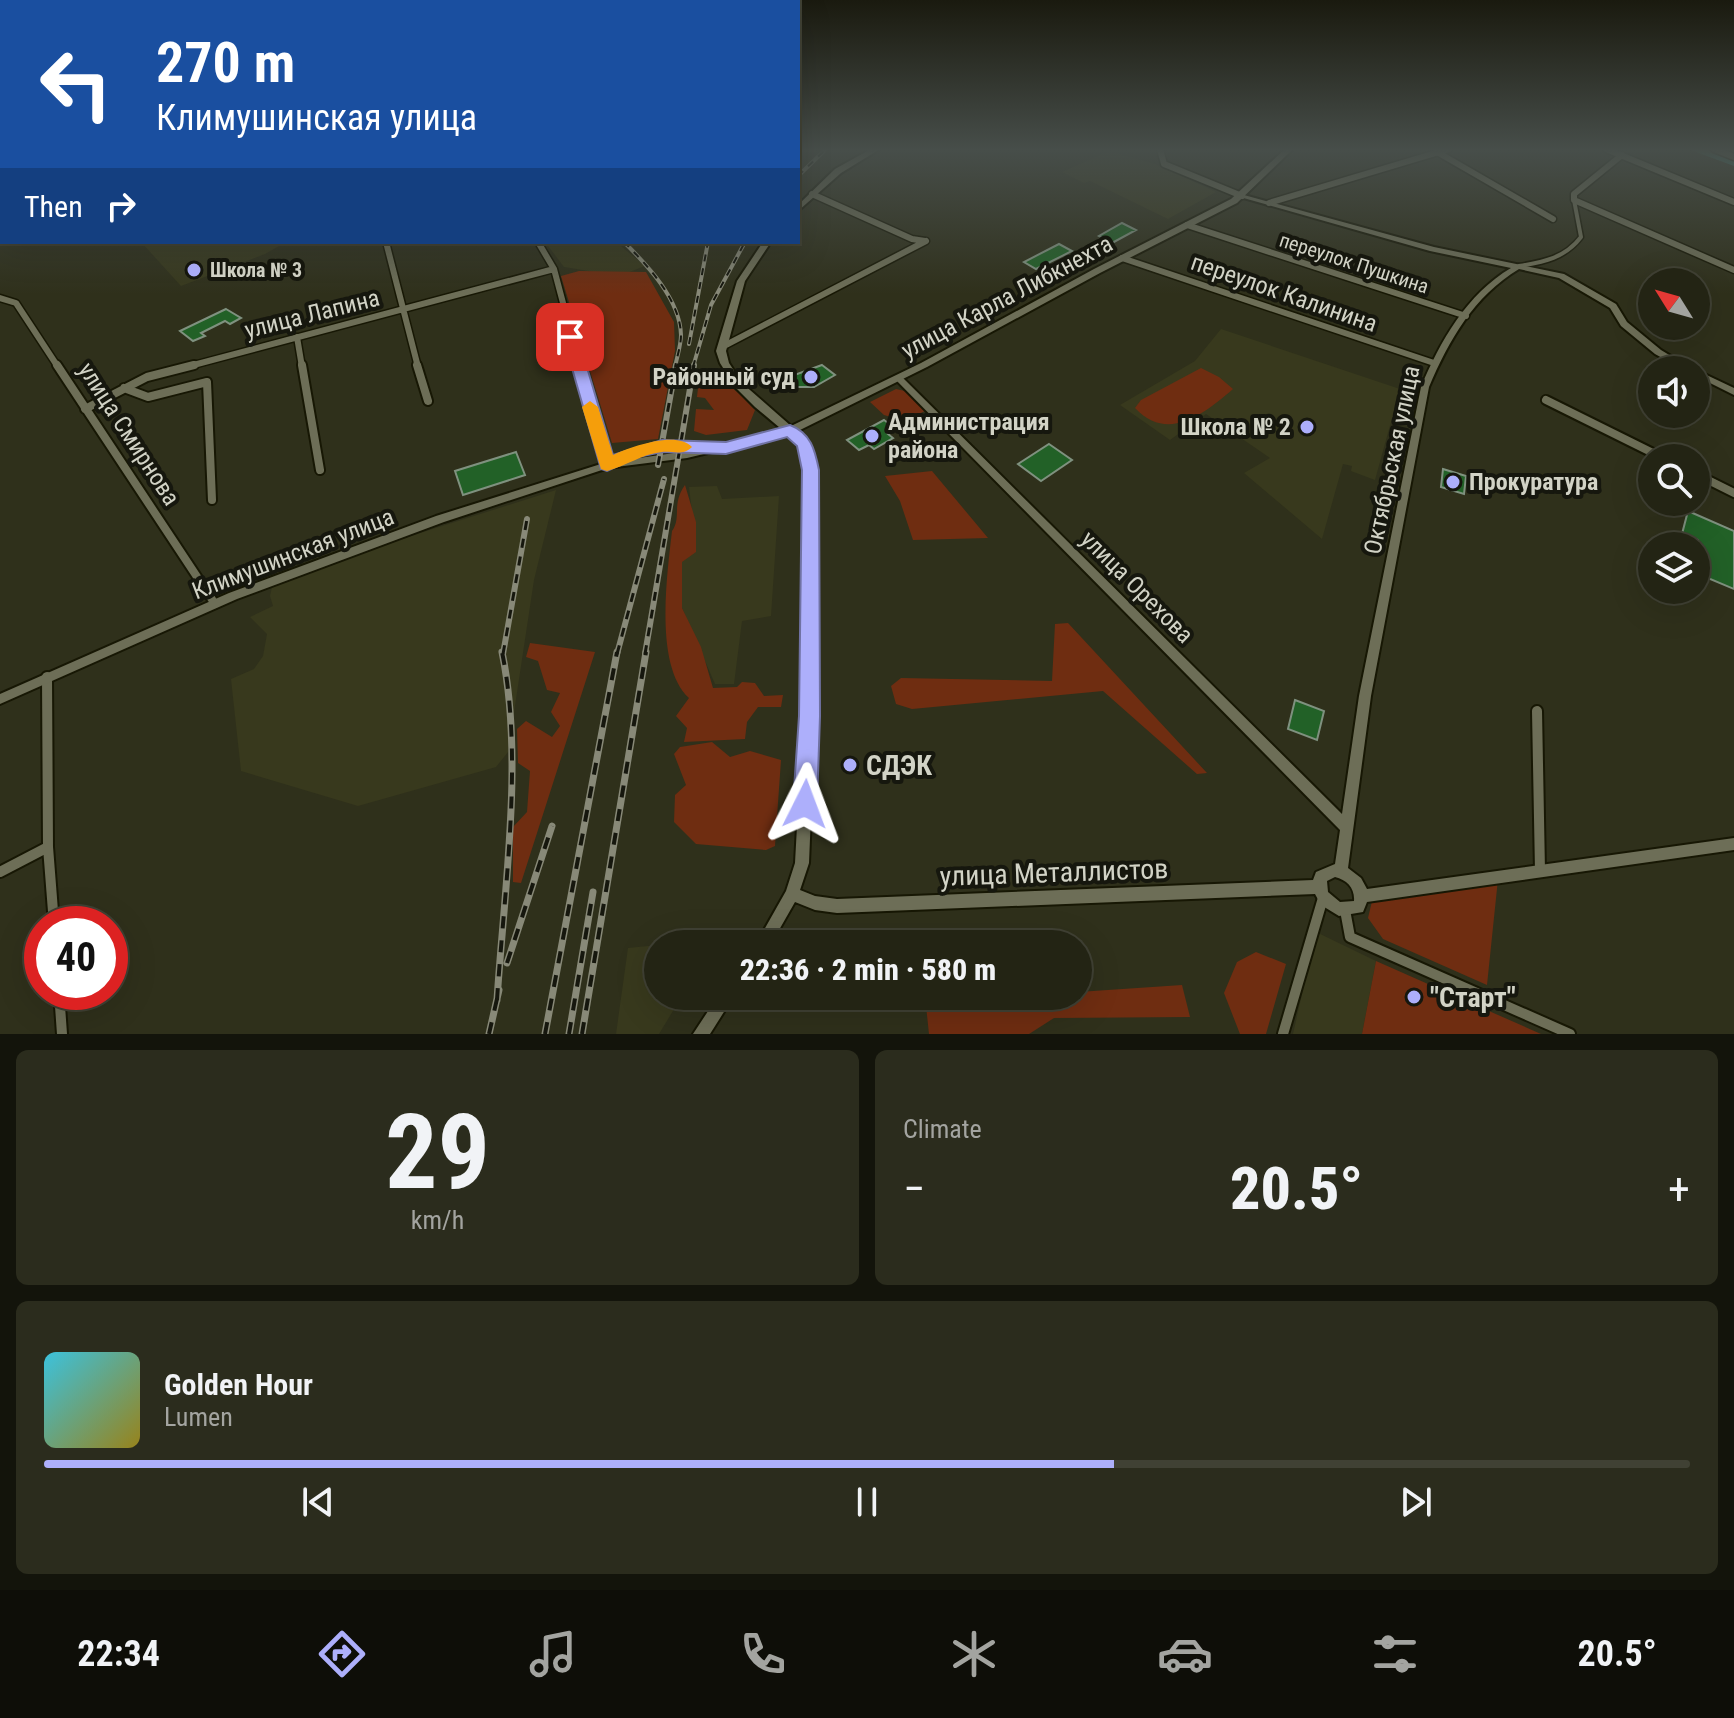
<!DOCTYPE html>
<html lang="en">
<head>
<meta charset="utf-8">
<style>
  :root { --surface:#232414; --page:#2b2c1d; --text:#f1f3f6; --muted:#a3a4a0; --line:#404134; --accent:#adaffb }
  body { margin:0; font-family:"Roboto Condensed",sans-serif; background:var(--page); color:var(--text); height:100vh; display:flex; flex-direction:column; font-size:30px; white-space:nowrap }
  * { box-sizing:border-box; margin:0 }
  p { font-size:26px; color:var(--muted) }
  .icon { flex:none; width:44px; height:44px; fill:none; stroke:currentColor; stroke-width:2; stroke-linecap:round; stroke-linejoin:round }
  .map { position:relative; height:1034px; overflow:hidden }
  .side { display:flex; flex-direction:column; gap:16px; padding:16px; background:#13140b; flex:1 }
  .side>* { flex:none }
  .guide { position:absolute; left:0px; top:0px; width:800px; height:244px; box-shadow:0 8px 32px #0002,0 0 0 2px var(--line); background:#1a4fa0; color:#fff; overflow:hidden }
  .needle { width:52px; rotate:307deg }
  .tools { position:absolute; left:1638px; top:268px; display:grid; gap:16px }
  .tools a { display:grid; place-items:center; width:72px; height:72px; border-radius:50%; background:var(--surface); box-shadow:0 8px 32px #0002,0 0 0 2px var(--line); font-size:40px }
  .speed { position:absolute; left:24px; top:906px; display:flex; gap:16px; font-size:40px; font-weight:700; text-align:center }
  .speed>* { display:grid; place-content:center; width:104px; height:104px; border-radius:50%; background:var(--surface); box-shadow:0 8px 32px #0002,0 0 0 2px var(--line); line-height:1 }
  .speed .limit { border:12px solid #d22; background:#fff; color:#111 }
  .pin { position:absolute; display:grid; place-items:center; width:68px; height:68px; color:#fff; margin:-34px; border-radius:16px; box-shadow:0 4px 12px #0006 }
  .me { position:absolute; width:88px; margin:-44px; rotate:3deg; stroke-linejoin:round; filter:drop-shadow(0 0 6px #0008) }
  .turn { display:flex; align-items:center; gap:28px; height:168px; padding:0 24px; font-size:36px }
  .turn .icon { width:104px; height:104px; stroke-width:2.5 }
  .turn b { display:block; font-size:56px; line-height:68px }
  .then { display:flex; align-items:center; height:76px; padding:0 24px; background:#0003; gap:16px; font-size:30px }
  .big { font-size:60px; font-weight:800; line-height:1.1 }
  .side .widget { flex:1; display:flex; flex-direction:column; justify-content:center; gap:12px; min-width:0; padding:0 28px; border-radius:12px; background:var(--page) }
  .side .dial { align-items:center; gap:0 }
  .dial b { font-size:104px; line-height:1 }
  .song { display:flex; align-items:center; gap:24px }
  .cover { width:96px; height:96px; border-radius:12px; background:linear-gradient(135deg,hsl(190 70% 55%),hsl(50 70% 35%)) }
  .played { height:8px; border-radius:4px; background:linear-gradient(90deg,var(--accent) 65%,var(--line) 65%) }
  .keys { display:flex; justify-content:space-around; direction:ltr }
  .heat { display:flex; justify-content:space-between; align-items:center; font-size:44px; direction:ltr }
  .side .tiles { flex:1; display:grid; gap:16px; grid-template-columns:1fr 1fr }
  .widget:last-child { grid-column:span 2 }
  .trip { position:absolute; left:644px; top:930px; width:448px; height:80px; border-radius:40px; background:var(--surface); box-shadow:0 8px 32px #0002,0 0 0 2px var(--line); font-weight:800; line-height:80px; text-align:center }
  .tab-bar { display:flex; height:128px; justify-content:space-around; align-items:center; background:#0e0e08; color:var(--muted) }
  .tab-bar .icon { width:56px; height:56px }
  .tab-bar .current { color:var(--accent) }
  .tab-bar b { font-size:36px; color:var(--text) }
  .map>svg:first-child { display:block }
  .built { fill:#38391d }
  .green { fill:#6f2d11 }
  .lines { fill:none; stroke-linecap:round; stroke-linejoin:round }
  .river { fill:#368f7f; fill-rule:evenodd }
  .building { fill:#226127; stroke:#7f917f; stroke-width:2 }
  .pedestrian-casing { stroke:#171704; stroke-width:7 }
  .minor-far2-casing { stroke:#171704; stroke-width:9 }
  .minor-far1-casing { stroke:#171704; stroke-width:12 }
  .minor-casing { stroke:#171704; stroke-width:14 }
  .tertiary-casing { stroke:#171704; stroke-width:4 }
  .secondary-casing { stroke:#171704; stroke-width:4 }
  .pedestrian { stroke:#6d6e57; stroke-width:4 }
  .minor-far2 { stroke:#6d6e57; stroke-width:6 }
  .minor-far1 { stroke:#6d6e57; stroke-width:8 }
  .minor { stroke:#6d6e57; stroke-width:10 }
  .tertiary { fill:#6d6e57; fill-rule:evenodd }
  .secondary { fill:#6d6e57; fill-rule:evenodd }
  .rail-far2-casing { stroke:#888978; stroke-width:4 }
  .rail-far1-casing { stroke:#888978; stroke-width:6 }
  .rail-casing { stroke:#888978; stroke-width:7 }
  .rail-far2 { stroke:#16170e; stroke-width:2; stroke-dasharray:7; stroke-linecap:butt }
  .rail-far1 { stroke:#16170e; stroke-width:3; stroke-dasharray:9; stroke-linecap:butt }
  .rail { stroke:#16170e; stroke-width:4; stroke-dasharray:12; stroke-linecap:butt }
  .route { fill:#adaffb; stroke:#7072a3; stroke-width:2 }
  .slow { fill:#f59e0b }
  .poi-dot { fill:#adaffb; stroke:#16170e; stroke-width:3 }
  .labels { text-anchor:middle; stroke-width:8; stroke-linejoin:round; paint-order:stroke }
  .far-street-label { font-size:20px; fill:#d2d3c6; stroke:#16170e }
  .far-poi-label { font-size:20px; font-weight:bold; fill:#d2d3c6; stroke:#16170e; text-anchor:start }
  .street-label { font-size:24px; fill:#d2d3c6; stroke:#16170e }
  .poi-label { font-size:24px; font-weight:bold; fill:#d2d3c6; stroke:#16170e; text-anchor:end }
  .near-poi-label { font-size:28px; font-weight:bold; fill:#d2d3c6; stroke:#16170e; text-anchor:start }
  .near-street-label { font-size:28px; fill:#d2d3c6; stroke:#16170e }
</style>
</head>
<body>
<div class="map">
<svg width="1734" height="1034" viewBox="0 0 1734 1034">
  <rect width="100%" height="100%" fill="#2f301b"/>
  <path class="built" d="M1109,151L1155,164L1216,192L1168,219L1090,181L1084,183L1062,172Z
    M141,242H286L265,254L181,286Z
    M545,242H616L645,266L619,276L564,267Z
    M1221,329L1400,389L1375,480L1351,471L1352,466L1343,464L1322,539L1244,473L1270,458L1206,414L1170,440L1120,405L1195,361Z
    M717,486L722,499L779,496L771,616L742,621L734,684H715L682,608V562L692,512L689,487Z
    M556,490L534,580L508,752L496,767L358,806L241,771L231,679L254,669L263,656L267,634L250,617L273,606L270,596L272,587L379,546Z
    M1316,932L1376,961L1362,1034H1293Z
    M658,945V996H682L659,1034H616L628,948Z"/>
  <path class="green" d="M579,271L646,272L674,322L675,351L658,439L612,443L561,276Z
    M1201,368L1219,377L1233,389C1204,414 1168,443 1135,408L1141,400Z
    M699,379C730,381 735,389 755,410L747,430L706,435L694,431L696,409L714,410L705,398L697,397Z
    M896,389L905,391L925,411L904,421L884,415L870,402Z
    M932,471L988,538L913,540L900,501L885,476Z
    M685,485L696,522V552L682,562V608L701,647L713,688L737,687L742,682L755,683L764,696L783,695L781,707H758L747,722L745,739L684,742L687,728L676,716L689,698C654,666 667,575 672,531C682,517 671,505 685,485Z
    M1068,623L1207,773L1197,774L1103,691L912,709L896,704L891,686L901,678L1052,681L1055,624Z
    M530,643L595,652L521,883L513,882V827L527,812L530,771L518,763L517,729L526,721L552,737L560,726L551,712L560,693L547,690L538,661L526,657Z
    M712,742L730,757L750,751L781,760L775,846L766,850L696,844L674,822L675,795L686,785L674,754L680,747Z
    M1498,879L1487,985L1383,939L1368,918L1373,897Z
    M1256,952L1286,964L1266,1034H1240L1224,993L1237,962Z
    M1376,961L1541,1034H1362Z
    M1182,985L1190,1017L1054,1018L1029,1034H929L925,996H1078V992Z"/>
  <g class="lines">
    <path class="river" d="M1688,149H1705L1734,158V166Z"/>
  </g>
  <path class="building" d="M1122,223L1136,230L1112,243L1099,236Z
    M1059,244L1072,251L1036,269L1024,262Z
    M226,309L241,318L230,324L225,321L201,333L205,336L193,341L180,331Z
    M822,365L835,375L814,387H796L786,378Z
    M884,420L897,430L888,434L893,438L874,449L869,445L859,450L847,440Z
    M1049,444L1072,460L1041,481L1018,464Z
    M516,452L525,475L463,495L455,471Z
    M1443,469L1466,476L1464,494L1441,487Z
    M1688,511L1734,531V589L1696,573L1698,540L1682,534Z
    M1295,700L1324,711L1317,740L1288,729Z"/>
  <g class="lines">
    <defs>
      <path id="pedestrian" d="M1519,266C1544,262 1565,258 1581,237L1574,200"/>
      <path id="minor-far2" d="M1160,149L1164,164L1242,196
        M1606,149L1734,202
        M1714,149L1734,157
        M1437,152L1553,219
        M1622,155L1574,194V200L1734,270
        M812,194L912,239L925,241
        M1269,203L1449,149
        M1187,225L1466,316
        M386,242L418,367
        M538,242L554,269L580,367
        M1122,258L1434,363
        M0,298L16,303L58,367
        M297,337L302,367
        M722,347L926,241
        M186,367L554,269"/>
      <path id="minor-far1" d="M57,365L215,604
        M302,365L320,470
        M417,365L428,401
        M580,365L607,465
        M124,388L148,397L207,382L212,500
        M1546,400L1663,458
        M85,409L147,377L194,365
        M1696,474L1734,493"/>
      <path id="minor" d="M47,677L48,847L54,924
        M1537,711L1540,871
        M0,872L48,847
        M1345,910L1350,937L1570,1034
        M59,992L62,1034
        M1283,1034L1323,898"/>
      <path id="tertiary" d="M1240,195H1244L1434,247L1564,274L1616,304L1627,322L1661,350L1694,370H1684L1655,354L1621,326L1610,308L1559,278L1519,269C1474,296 1449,340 1429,387L1371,696L1348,868L1361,878L1367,889L1734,838V850L1367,902L1363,912L1339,916L1321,905L1315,894L837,913L815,910L795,902L771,944H756L786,891L795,863L803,716L806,470L801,445L788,434L687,458L608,468L444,522L237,599L0,704V694L229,593L436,516L604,463L616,461L617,457L662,443L705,444L709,447L790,428L808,442L816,470L815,716L809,863L800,890L815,896L837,899L1313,880L1316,872L1335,864L1340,830L894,378L895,376H901L1342,814L1359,696L1421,387C1440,341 1467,294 1511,268L1430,251L1240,197ZM662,449L695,450L632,459ZM1335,877C1347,880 1355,888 1354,901L1340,902L1328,892L1327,881Z
        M1696,370L1734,388V395L1696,376Z
        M718,996H734L710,1034H693Z"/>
      <path id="secondary" d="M871,149H880L841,173L798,211V205L835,169Z
        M1285,149H1293L1237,203L1100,273L927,367L794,433H786L755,407L735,387L720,363L716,351L737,281L763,242H771L745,281L726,351L729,363L742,383L791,426L921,363L1094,269L1231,199Z"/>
    </defs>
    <use href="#pedestrian" class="pedestrian-casing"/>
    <use href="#minor-far2" class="minor-far2-casing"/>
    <use href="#minor-far1" class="minor-far1-casing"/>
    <use href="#minor" class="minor-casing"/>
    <use href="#tertiary" class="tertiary-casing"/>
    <use href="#secondary" class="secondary-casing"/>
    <use href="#pedestrian" class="pedestrian"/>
    <use href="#minor-far2" class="minor-far2"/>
    <use href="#minor-far1" class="minor-far1"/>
    <use href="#minor" class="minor"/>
    <use href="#tertiary" class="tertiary"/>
    <use href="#secondary" class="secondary"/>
    <defs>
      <path id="rail-far2" d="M798,176L826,149
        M624,242C647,265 680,299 681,335C681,345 677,357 675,367
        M689,344L708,242
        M693,367L711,305L745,242"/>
      <path id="rail-far1" d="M658,465L676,365
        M503,654L527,519
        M617,654L664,479
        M645,654L694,365"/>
      <path id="rail" d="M507,963L552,826
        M497,1000C504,891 524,758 502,652
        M489,1034L499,990
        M545,1034L617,652
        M569,1034L593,892
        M582,1034L646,652"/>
    </defs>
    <use href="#rail-far2" class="rail-far2-casing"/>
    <use href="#rail-far1" class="rail-far1-casing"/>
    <use href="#rail" class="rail-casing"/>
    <use href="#rail-far2" class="rail-far2"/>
    <use href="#rail-far1" class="rail-far1"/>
    <use href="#rail" class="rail"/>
  </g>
  <linearGradient id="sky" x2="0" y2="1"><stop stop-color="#1a1a0f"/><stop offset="0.51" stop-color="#474e4a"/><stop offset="1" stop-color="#474e4a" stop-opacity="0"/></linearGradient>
  <rect width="1734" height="294" fill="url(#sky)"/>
  <path class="route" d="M570,332L578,337L613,455L662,440L726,442L790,425C811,433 815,450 819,470L820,716L817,804L813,812L805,815L797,812L793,804L799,716L802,470L797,446L787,437L726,454L662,452L638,457L607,471L601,469L563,337Z"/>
  <path class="slow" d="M590,401L598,407L613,455C630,447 677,430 692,447C683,456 673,451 662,452C642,454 626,466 607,471L601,469L582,407Z"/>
  <g class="poi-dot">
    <circle cx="194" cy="270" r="8"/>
    <circle cx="811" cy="377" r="8"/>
    <circle cx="1307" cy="427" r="8"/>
    <circle cx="872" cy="436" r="8"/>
    <circle cx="1453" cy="482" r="8"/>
    <circle cx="850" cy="765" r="8"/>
    <circle cx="1414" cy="997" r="8"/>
  </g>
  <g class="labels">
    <g class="far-street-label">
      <text transform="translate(1354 263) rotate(18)" y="7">переулок Пушкина</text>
    </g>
    <g class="far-poi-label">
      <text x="210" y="277">Школа № 3</text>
    </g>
    <g class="street-label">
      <text transform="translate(1284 293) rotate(19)" y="8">переулок Калинина</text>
      <text transform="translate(1007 297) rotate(-28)" y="8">улица Карла Либкнехта</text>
      <text transform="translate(312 314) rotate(-14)" y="8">улица Лапина</text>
      <text transform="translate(129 434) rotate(57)" y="8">улица Смирнова</text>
      <text transform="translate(1392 460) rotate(-78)" y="8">Октябрьская улица</text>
      <text transform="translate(293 554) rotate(-21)" y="8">Климушинская улица</text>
      <text transform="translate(1137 587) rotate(45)" y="8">улица Орехова</text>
    </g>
    <g class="poi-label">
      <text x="795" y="385">Районный суд</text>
      <text x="888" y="430" text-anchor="start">Администрация<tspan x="888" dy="28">района</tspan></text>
      <text x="1291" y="435">Школа № 2</text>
      <text x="1469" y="490" text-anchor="start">Прокуратура</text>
    </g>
    <g class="near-poi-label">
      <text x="866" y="775">СДЭК</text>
      <text x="1430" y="1007">"Старт"</text>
    </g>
    <g class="near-street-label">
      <text transform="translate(1054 872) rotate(-2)" y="10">улица Металлистов</text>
    </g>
  </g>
</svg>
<div class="tools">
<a><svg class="needle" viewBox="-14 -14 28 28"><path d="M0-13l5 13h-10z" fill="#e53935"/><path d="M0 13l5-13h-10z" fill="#a3a4a0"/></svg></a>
<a><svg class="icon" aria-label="sound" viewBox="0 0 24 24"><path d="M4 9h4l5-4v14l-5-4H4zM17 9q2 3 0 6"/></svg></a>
<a><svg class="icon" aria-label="search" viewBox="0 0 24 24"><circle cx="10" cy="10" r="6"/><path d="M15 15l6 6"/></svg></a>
<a><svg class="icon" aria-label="layers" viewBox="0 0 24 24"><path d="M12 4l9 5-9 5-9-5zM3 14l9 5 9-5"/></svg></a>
</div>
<div class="speed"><div class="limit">40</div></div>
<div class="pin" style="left:570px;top:337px;background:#d93025"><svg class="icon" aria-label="arrive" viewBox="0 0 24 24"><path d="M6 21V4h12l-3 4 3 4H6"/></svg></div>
<svg class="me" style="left:805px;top:804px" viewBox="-20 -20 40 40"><path d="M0-17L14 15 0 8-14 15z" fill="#adaffb" stroke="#fff" stroke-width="4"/></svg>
<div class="trip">22:36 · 2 min · 580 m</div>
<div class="guide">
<div class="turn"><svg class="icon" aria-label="left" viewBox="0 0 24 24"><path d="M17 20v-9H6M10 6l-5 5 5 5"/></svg><div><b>270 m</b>Климушинская улица</div></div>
<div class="then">Then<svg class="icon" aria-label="right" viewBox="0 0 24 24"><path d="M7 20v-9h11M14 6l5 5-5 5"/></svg></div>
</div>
</div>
<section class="side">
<div class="tiles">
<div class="widget dial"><b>29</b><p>km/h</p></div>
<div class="widget"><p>Climate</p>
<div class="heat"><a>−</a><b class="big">20.5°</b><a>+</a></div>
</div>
<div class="widget">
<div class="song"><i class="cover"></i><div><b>Golden Hour</b><p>Lumen</p></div></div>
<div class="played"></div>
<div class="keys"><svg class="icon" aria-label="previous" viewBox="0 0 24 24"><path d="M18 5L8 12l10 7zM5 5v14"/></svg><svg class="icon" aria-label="pause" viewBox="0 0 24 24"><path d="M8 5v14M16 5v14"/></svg><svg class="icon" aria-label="next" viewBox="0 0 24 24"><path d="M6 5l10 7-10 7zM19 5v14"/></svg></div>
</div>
</div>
</section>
<nav class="tab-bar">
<b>22:34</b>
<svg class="icon current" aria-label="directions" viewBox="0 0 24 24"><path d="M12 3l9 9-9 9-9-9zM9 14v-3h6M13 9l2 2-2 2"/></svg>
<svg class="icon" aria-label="music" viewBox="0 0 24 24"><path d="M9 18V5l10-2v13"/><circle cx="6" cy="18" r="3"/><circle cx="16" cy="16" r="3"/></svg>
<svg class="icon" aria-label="phone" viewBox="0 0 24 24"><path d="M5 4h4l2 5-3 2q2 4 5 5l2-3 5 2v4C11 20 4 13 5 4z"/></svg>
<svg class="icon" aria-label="climate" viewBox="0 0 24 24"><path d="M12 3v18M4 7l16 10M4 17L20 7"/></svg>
<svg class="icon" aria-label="car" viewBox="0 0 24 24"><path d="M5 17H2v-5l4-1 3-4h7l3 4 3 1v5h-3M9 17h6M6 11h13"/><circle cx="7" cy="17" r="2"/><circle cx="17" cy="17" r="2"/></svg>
<svg class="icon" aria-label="filters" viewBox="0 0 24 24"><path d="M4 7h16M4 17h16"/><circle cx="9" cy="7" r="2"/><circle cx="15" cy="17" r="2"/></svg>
<b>20.5°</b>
</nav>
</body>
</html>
